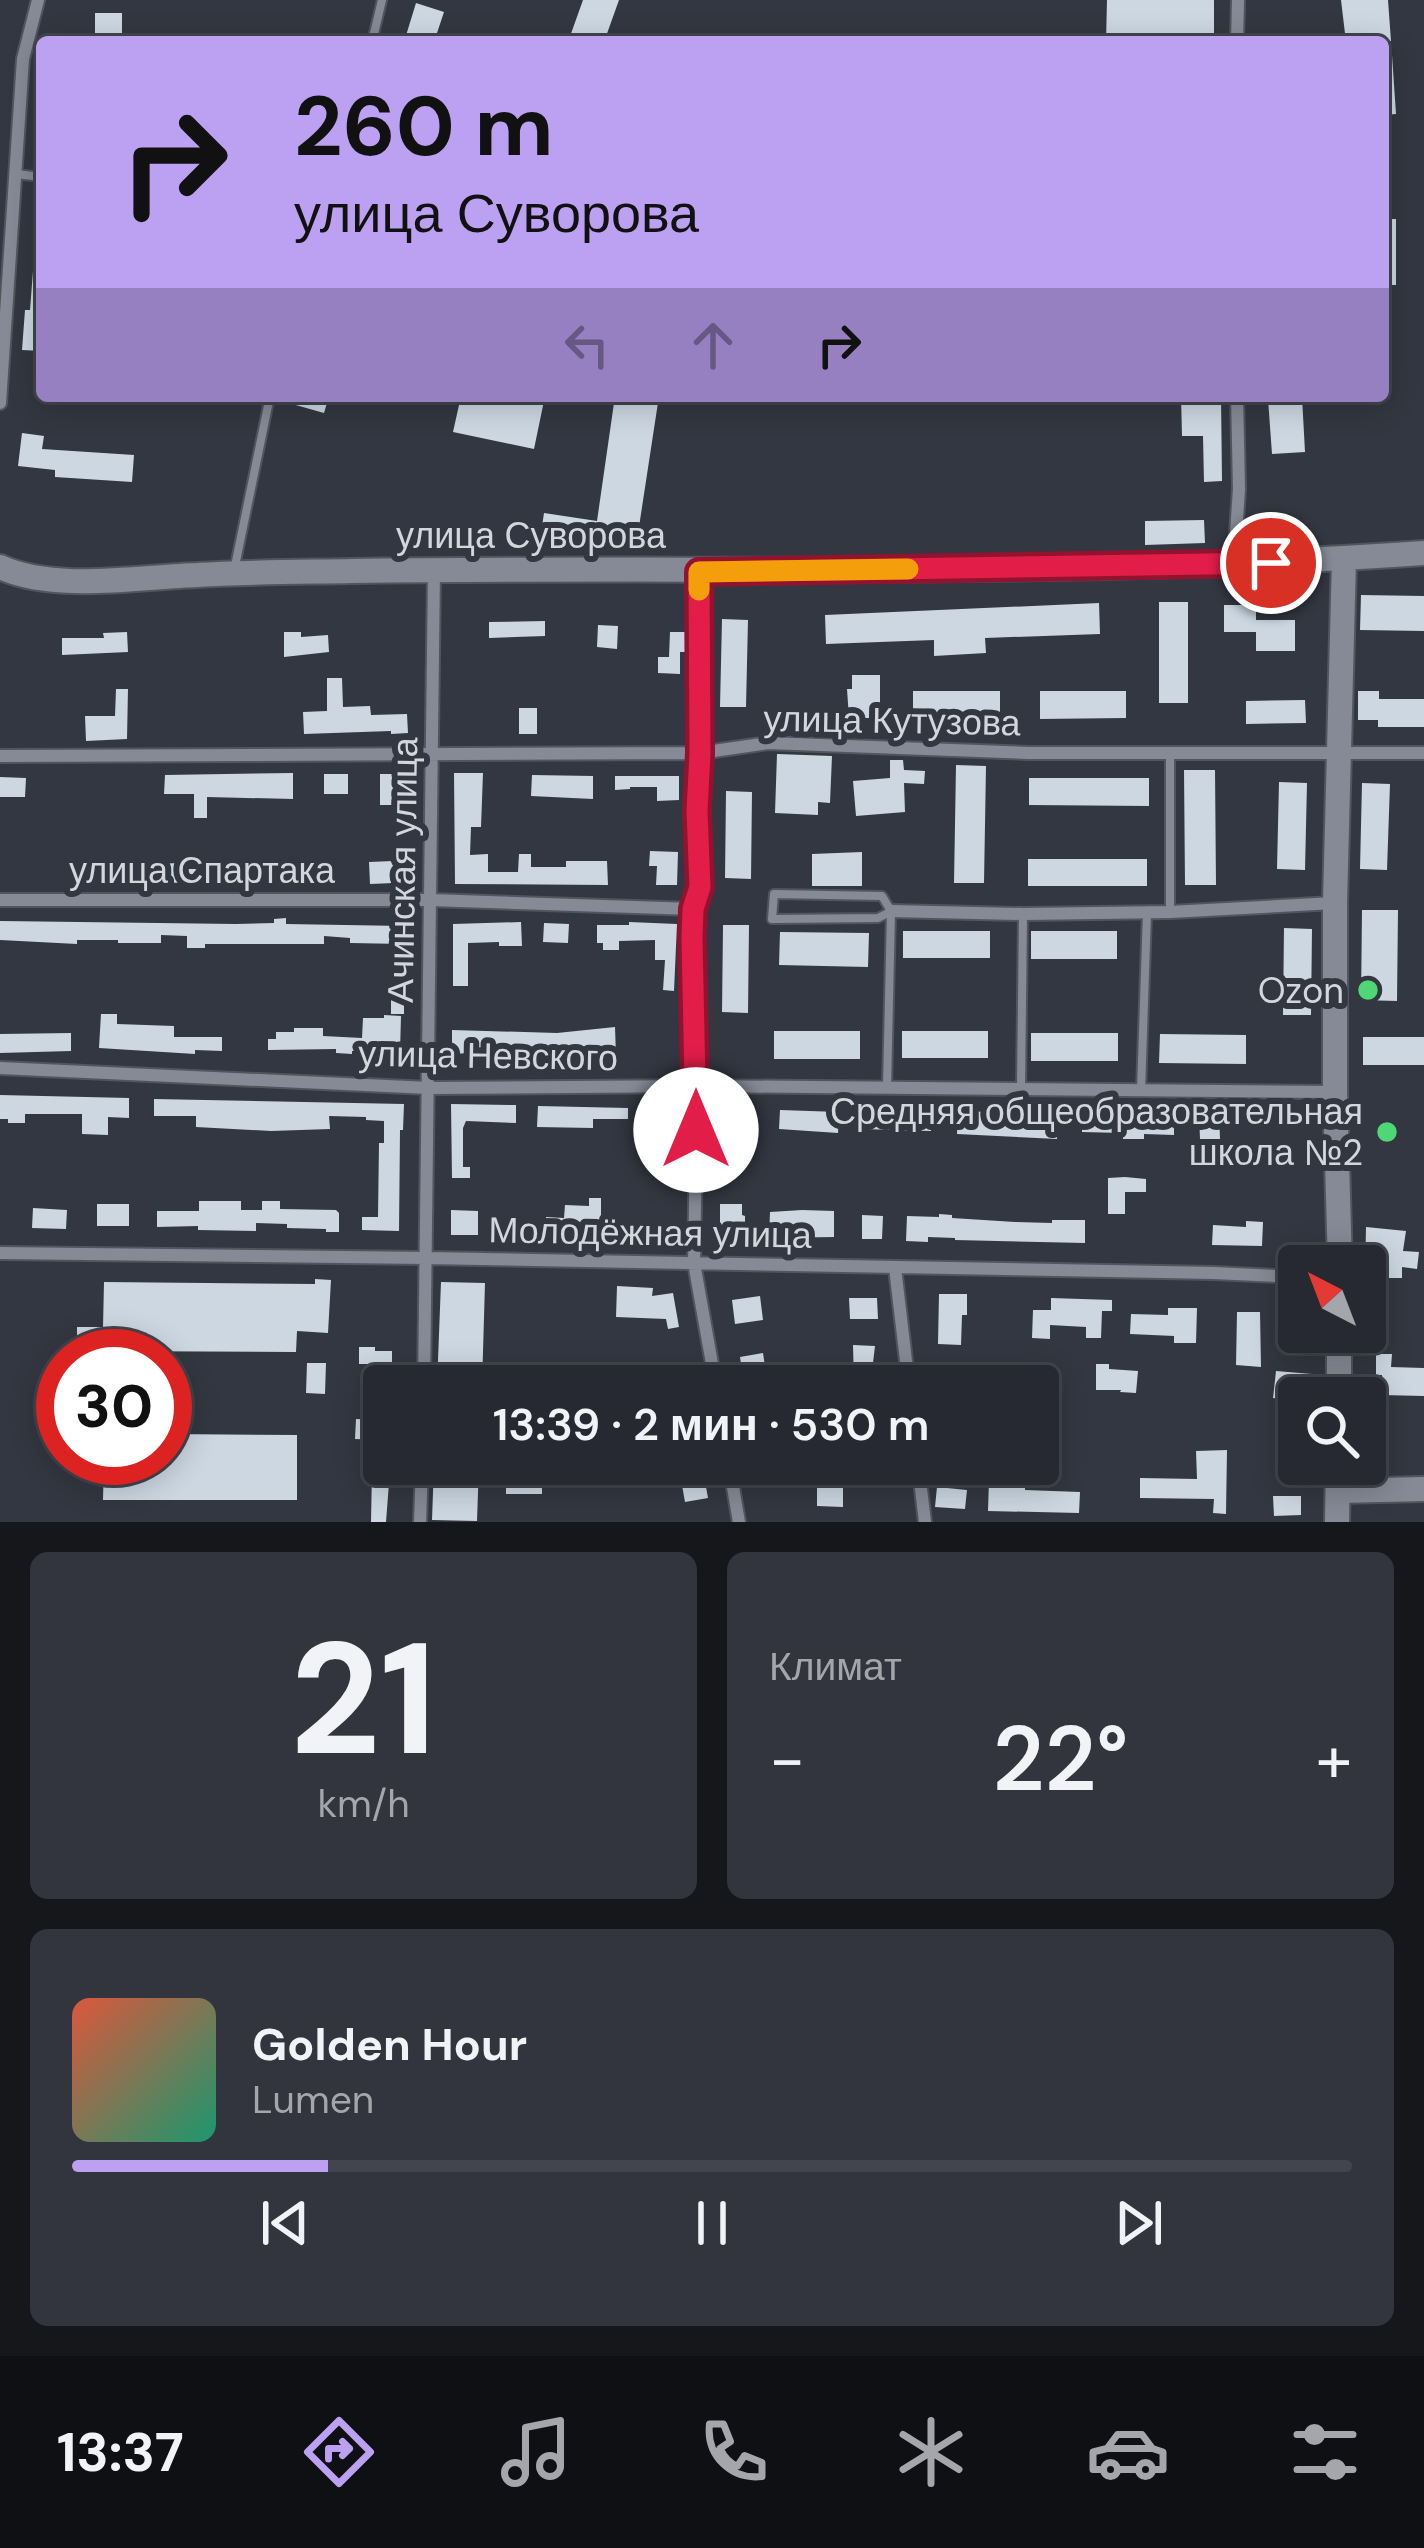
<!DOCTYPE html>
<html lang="ru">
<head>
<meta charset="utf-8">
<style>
  :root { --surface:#262931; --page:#32353d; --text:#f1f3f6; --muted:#a4a6ab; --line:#42454d; --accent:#bca0f2 }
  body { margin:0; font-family:"DM Sans",sans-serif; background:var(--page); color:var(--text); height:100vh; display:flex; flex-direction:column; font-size:45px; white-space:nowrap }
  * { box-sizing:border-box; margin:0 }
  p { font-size:39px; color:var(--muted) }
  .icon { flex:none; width:66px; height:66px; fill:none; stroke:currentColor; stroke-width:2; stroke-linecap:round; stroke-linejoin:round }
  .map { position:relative; height:1522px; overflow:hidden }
  .sheet { display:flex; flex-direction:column; gap:30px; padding:30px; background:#15171b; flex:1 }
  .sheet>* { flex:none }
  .guide { position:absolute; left:36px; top:36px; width:1353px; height:366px; border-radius:12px; box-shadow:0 6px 30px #0003,0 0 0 3px var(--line); background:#bca0f2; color:#111; overflow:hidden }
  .needle { width:78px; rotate:318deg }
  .fabs { position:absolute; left:1278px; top:1245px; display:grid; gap:24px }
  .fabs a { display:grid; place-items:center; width:108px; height:108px; border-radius:12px; background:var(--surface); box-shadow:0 6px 30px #0003,0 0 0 3px var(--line); font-size:60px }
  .speed { position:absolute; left:36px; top:1329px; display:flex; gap:24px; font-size:60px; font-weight:700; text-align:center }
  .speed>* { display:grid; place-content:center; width:156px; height:156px; border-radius:50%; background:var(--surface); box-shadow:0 6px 30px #0003,0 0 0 3px var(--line); line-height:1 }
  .speed .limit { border:18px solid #d22; background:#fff; color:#111 }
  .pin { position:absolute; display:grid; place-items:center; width:102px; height:102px; color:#fff; margin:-51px; border:6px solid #fff; border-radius:50%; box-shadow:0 3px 12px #0007 }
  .me { position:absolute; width:132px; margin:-66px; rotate:0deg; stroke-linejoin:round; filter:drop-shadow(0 0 9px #0008) }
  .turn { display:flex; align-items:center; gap:42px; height:252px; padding:0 60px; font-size:54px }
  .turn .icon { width:156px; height:156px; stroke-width:2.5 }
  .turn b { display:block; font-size:84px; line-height:102px }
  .lanes { display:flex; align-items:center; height:114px; padding:0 60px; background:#0003; justify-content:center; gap:60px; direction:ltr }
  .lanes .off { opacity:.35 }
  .big { font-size:90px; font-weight:600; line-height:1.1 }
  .sheet .widget { flex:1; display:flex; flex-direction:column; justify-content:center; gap:18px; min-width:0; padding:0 42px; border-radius:18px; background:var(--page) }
  .sheet .dial { align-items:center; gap:0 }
  .dial b { font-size:156px; line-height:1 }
  .song { display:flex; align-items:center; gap:36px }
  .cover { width:144px; height:144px; border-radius:18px; background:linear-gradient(135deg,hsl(10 70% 55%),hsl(160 70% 35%)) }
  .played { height:12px; border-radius:6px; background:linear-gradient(90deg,var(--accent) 20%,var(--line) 20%) }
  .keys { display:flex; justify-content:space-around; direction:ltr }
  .heat { display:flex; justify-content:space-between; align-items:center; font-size:66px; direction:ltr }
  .sheet .tiles { flex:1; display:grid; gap:30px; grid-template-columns:1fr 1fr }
  .widget:last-child { grid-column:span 2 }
  .trip { position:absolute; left:363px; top:1365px; width:696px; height:120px; border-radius:12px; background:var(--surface); box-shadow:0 6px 30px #0003,0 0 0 3px var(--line); font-weight:600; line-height:120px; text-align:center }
  .tab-bar { display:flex; height:192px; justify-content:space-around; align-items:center; background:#0f1014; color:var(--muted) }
  .tab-bar .icon { width:84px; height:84px }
  .tab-bar .active { color:var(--accent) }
  .tab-bar b { font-size:54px; color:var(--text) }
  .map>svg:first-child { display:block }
  .building { fill:#ccd7e2 }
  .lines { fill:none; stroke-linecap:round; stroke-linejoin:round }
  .lane-casing { stroke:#52555e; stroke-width:12 }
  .street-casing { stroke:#52555e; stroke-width:16 }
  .secondary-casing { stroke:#52555e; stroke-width:28 }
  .lane { stroke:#858a96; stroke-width:8 }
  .street { stroke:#858a96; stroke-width:12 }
  .secondary { stroke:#858a96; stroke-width:24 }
  .route-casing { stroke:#92132f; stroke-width:30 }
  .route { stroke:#e11d48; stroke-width:21 }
  .slow { stroke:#f59e0b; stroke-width:21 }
  .poi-dot { fill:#4fd675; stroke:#333741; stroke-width:4.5 }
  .labels { text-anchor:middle; stroke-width:12; stroke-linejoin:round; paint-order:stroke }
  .street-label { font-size:36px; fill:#d3d6dc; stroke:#333741 }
  .poi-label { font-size:36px; fill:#d3d6dc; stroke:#333741; text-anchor:end }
</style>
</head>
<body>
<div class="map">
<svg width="1424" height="1522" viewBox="0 0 1424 1522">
  <rect width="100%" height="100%" fill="#333741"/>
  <path class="building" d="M583,0H619L604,42H568Z
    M1107,0H1214V42H1106Z
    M1341,0H1388L1391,41L1346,42Z
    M416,3L444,12L434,42H404Z
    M95,13H122V41H95Z
    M1383,55H1392L1396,114L1383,115Z
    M1383,219H1396V285H1383Z
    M33,271H42V351L22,350L25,310H30Z
    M278,396H329L324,413L278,400Z
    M461,396H545L534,449L453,432Z
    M615,396H659L635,553L540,540L544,513L597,521Z
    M1181,396H1221L1222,481L1204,482L1203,436H1182Z
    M1302,397L1305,452L1272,454L1268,399Z
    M22,433L44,436L42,449L134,455L132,482L55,477V470L18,466Z
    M1204,520L1205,543L1145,545V521Z
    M1361,595L1424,596V631L1360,630Z
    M1159,602H1188V703H1159Z
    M1099,603L1100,634L985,638L986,653L934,656V640L826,644L825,615Z
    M1224,605H1256V620H1295V651H1256V632H1224Z
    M722,619L748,620L746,707H720Z
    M545,621V636L489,638V622Z
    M598,625L618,626L617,649L597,647Z
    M127,632L128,652L62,655V638H104L103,633Z
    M284,632H301V637L328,635L329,652L284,657Z
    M670,632H689L688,652H680V674L658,673V657H669Z
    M852,675H880V718H849L847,689H852Z
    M327,678H342L343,707L370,706L371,715L407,714L408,733L391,734V731L304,734L303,712L327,711Z
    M116,689H128L127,739L86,741L85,716H115Z
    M913,691H1000V719H913Z
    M1040,691H1126V718L1040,719Z
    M1358,691H1379V699H1424V727H1378V720H1358Z
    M1305,700L1306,723L1246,724V701Z
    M519,708H537V734H519Z
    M777,754L832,756L830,803L818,802V815L775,813Z
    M890,760H903L904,770L925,771L924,784L904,783L905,812L856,816L853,781L890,778Z
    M956,765L986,766L984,883H954Z
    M1184,770H1215L1216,885H1185Z
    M293,773V799L207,797V818H194V794H164L165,775Z
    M454,773H483L481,827H471L470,855L488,854V872H518L519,854H531V867H566V861H607L608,885L455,884Z
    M324,774H348V794H324Z
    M380,774H405V805H380Z
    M532,775L593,776V799L531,796Z
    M615,776H679V800L657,801V787H630V789L615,790Z
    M0,777L26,778L25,797H0Z
    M1029,778H1149V806L1029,805Z
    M1279,782L1307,783L1305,870L1277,869Z
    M1362,783L1390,784L1387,870L1360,869Z
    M726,791L752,792L751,879L725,878Z
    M650,851L678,852L677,885H656L657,866H649Z
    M862,852V886H812V854Z
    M209,859H233L234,882L153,883L152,864L180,863V869H209Z
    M270,859H292V883H269Z
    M1028,859H1147V886H1028Z
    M393,861L394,883L370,884L369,862Z
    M1362,910H1398L1397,1001L1361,1000Z
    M286,918V924L404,926V944L350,943V938L324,936V944H205V948H187V936L161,935V943H118V940H77V944L0,940V921L236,924L274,923V919Z
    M521,922L522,946H499V942L468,943V986H453V924Z
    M629,922L677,924L674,991L663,990L665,960H655V940L619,941V950H603V943H597V925H629Z
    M544,923L569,924L568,943L543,942Z
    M723,925H749L748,1013L722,1012Z
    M1284,928L1312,929L1311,1015H1283Z
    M903,931H990V958H903Z
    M1031,931H1117V959H1031Z
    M780,932L869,933L868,967L779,965Z
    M391,979H404V1014H391Z
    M101,1014H117V1024L174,1026V1037H222V1051L195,1050V1054L99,1048Z
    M384,1015L401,1016L400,1052L352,1051V1054L336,1053V1049L268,1050V1039H276V1032H294V1028H323V1036L362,1038L363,1018H384Z
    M615,1027L616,1056L579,1057V1053L511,1056V1046L470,1048V1053L452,1054V1030L557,1033Z
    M774,1031H860V1059H774Z
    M902,1031H988V1058H902Z
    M71,1033V1051L0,1053V1034Z
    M1031,1033H1118V1061H1031Z
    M1160,1034L1246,1035V1064L1159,1063Z
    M1363,1037H1424V1065H1363Z
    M0,1095L129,1098V1118L108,1117V1135L82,1134V1114H25V1123H8V1119H0Z
    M154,1099L404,1104L403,1130H400L399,1231L362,1230V1217H378L379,1143H384V1121L366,1120V1117L329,1116L330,1129L271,1131L196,1127V1116H154Z
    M451,1104L516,1105V1123L466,1121L463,1128V1167H470V1178H452Z
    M538,1106L628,1108V1119H593V1128L537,1127Z
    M653,1109H675L674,1142L653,1141Z
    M780,1110L839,1112L838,1133L779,1129Z
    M862,1110L932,1111L931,1131L862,1129Z
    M958,1111L1058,1114L1057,1139L957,1134Z
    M1219,1112L1220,1139H1200L1199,1113Z
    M1144,1113L1174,1114V1135L1144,1134V1139H1123V1133L1082,1132V1114Z
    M1125,1177L1146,1179V1192H1125V1214H1108V1178Z
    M589,1198H601V1236L545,1233L546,1217L564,1218L565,1205L589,1206Z
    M199,1201H241V1210H262V1201H280V1209L336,1210L339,1213V1232H326V1229L287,1228V1224L256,1223V1231L198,1230V1226L157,1227V1211H199Z
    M97,1204H129V1226H97Z
    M720,1204H742V1215L745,1216V1237H720Z
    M33,1208L67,1210L66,1229L32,1228Z
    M451,1210L478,1211V1235H451Z
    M802,1210L834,1211V1237L769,1238L770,1212Z
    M939,1214L952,1215V1218L1015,1222L1052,1223V1220H1085V1243L955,1240V1238L928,1237V1242L906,1241L907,1216L939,1217Z
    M862,1215L883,1216L882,1239H862Z
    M1246,1221L1263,1222L1262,1246L1212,1245L1213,1225L1246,1227Z
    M1366,1227L1406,1231L1403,1251L1419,1252L1417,1269L1402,1267V1278H1365Z
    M315,1279L331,1280L328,1333L297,1331L296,1352L99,1351V1356H77V1327H103L104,1282L315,1284Z
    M441,1282L485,1283L482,1386H437Z
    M617,1286L653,1288L652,1296L673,1293L679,1327L668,1329L666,1319L616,1317Z
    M939,1294H967V1315H962L961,1345L938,1344Z
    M760,1296L763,1320L735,1324L732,1300Z
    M849,1298H877L878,1319H850Z
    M1051,1298L1112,1300V1311H1102L1101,1338H1086V1327L1050,1325V1339L1032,1338L1033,1310H1051Z
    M1168,1308H1197L1196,1343H1174V1336L1130,1334L1131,1314L1168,1315Z
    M1237,1312H1260L1261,1367L1236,1365Z
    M853,1345L875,1346L873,1363H878V1383L854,1384Z
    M359,1347H375V1351H392V1380H370V1364H359Z
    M763,1353L766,1373L743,1377L740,1357Z
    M1376,1354H1392L1391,1367L1424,1368V1396L1381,1395L1382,1375H1376Z
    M307,1363H326L325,1394L306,1393Z
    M1096,1364H1109V1369L1138,1371L1136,1393L1120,1392L1121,1390H1096Z
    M1276,1371L1312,1374L1310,1387L1303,1386L1299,1401L1273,1398Z
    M356,1419L384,1420V1440L355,1439Z
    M165,1434L297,1435V1500H103L104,1458H165Z
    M1227,1450L1226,1514L1213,1513L1214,1499L1140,1498V1478L1197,1479L1196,1451Z
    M434,1464H479L477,1521L432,1520Z
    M521,1464H542V1494H506V1468H521Z
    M372,1470H390L386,1522H371Z
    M703,1470L708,1498L685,1502L680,1474Z
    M1014,1475H1025V1490L1080,1492L1079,1513L988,1511L989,1479H1014Z
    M817,1487L843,1488V1507L817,1506Z
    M937,1487L967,1490L965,1509L935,1507Z
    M1273,1496H1301V1515L1274,1516Z"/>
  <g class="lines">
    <defs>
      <path id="lane" d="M372,42L382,0
        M16,174L42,177
        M234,571L270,396
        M1170,911V752
        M887,1087L891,911L882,896L774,894L772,919L878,918L890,912
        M1021,1089L1023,914
        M1141,1091L1147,913"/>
      <path id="street" d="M1237,42L1238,0
        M0,403L23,59L38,0
        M1234,563L1239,489L1237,396
        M699,572L700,753L697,811L700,887L693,909L692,937L697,1086L694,1263L716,1386
        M0,756L700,753L768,743L1028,753H1424
        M0,900H431L693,909
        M891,911L1023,914L1170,912L1334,903
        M0,1068L429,1088L697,1086L1335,1092
        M0,1253L427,1258L1214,1273L1299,1277
        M895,1268L909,1386
        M424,1386L434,571
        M729,1464L739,1522
        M918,1464L925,1522
        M420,1522L422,1464"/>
      <path id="secondary" d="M0,567C54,592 138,577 197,575C249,572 300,572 352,571C709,566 1067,578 1424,553
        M1340,1266L1335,1092V903L1344,559
        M1339,1398V1332
        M1338,1491L1424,1489
        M1337,1522L1338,1464"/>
    </defs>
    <use href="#lane" class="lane-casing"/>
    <use href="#street" class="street-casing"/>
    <use href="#secondary" class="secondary-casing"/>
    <use href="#lane" class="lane"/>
    <use href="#street" class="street"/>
    <use href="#secondary" class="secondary"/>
  </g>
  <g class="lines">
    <defs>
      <path id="route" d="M696,1130L692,938L693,909L700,887L697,811L700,753L699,572L1271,563"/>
    </defs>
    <use href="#route" class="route-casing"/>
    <use href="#route" class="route"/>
    <path class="slow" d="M699,590V572L908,569"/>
  </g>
  <g class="poi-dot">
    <circle cx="1368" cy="990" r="12"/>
    <circle cx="1387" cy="1132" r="12"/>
  </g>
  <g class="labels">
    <g class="street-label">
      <text x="531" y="548">улица Суворова</text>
      <text transform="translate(892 720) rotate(1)" y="13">улица Кутузова</text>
      <text x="202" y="883">улица Спартака</text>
      <text transform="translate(402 870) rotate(-89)" y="13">Ачинская улица</text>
      <text transform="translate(488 1055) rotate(1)" y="13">улица Невского</text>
      <text transform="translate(650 1232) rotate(1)" y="13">Молодёжная улица</text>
    </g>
    <g class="poi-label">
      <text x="1344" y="1003">Ozon</text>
      <text x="1363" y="1124">Средняя общеобразовательная<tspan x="1363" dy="41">школа №2</tspan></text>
    </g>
  </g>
</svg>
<div class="fabs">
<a><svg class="needle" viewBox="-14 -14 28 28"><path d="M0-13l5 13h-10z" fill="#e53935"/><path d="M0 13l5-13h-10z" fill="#a4a6ab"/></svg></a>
<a><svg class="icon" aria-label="search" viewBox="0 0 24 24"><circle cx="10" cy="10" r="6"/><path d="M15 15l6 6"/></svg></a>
</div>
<div class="speed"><div class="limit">30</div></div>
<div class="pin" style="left:1271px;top:563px;background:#d93025"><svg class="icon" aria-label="arrive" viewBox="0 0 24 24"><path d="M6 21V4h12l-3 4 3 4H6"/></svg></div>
<svg class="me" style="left:696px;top:1130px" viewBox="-20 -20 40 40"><circle r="19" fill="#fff"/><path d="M0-13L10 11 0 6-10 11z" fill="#e11d48"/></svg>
<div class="trip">13:39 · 2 мин · 530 m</div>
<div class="guide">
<div class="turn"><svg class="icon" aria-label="right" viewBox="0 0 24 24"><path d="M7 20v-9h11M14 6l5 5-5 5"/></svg><div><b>260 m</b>улица Суворова</div></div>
<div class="lanes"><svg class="icon off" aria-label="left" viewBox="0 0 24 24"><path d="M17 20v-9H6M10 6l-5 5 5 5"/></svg><svg class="icon off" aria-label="ahead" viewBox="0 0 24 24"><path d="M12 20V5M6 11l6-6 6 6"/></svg><svg class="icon" aria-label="right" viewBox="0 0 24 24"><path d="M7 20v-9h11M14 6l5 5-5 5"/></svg></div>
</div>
</div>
<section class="sheet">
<div class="tiles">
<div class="widget dial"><b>21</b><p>km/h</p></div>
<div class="widget"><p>Климат</p>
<div class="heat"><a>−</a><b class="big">22°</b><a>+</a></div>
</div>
<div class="widget">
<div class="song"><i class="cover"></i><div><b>Golden Hour</b><p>Lumen</p></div></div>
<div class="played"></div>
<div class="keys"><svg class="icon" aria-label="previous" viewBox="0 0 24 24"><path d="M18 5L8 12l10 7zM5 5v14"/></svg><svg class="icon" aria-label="pause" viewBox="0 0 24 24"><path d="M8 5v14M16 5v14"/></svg><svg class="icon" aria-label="next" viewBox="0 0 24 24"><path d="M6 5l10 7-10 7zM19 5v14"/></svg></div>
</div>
</div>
</section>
<nav class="tab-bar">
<b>13:37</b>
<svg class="icon active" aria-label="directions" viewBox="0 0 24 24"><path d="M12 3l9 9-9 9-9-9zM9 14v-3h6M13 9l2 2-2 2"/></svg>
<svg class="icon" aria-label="music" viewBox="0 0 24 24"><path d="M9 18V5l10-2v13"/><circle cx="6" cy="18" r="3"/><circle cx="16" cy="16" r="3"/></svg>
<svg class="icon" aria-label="phone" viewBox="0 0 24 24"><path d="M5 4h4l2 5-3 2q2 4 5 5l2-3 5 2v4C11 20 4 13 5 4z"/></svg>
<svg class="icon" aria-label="climate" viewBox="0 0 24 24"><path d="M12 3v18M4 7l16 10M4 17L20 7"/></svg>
<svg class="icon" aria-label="car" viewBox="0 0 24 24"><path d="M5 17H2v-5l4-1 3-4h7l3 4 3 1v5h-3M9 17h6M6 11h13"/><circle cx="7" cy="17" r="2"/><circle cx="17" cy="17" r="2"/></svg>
<svg class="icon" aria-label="filters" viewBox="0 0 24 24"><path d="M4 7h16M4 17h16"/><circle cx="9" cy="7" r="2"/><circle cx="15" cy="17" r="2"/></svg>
</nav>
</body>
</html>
